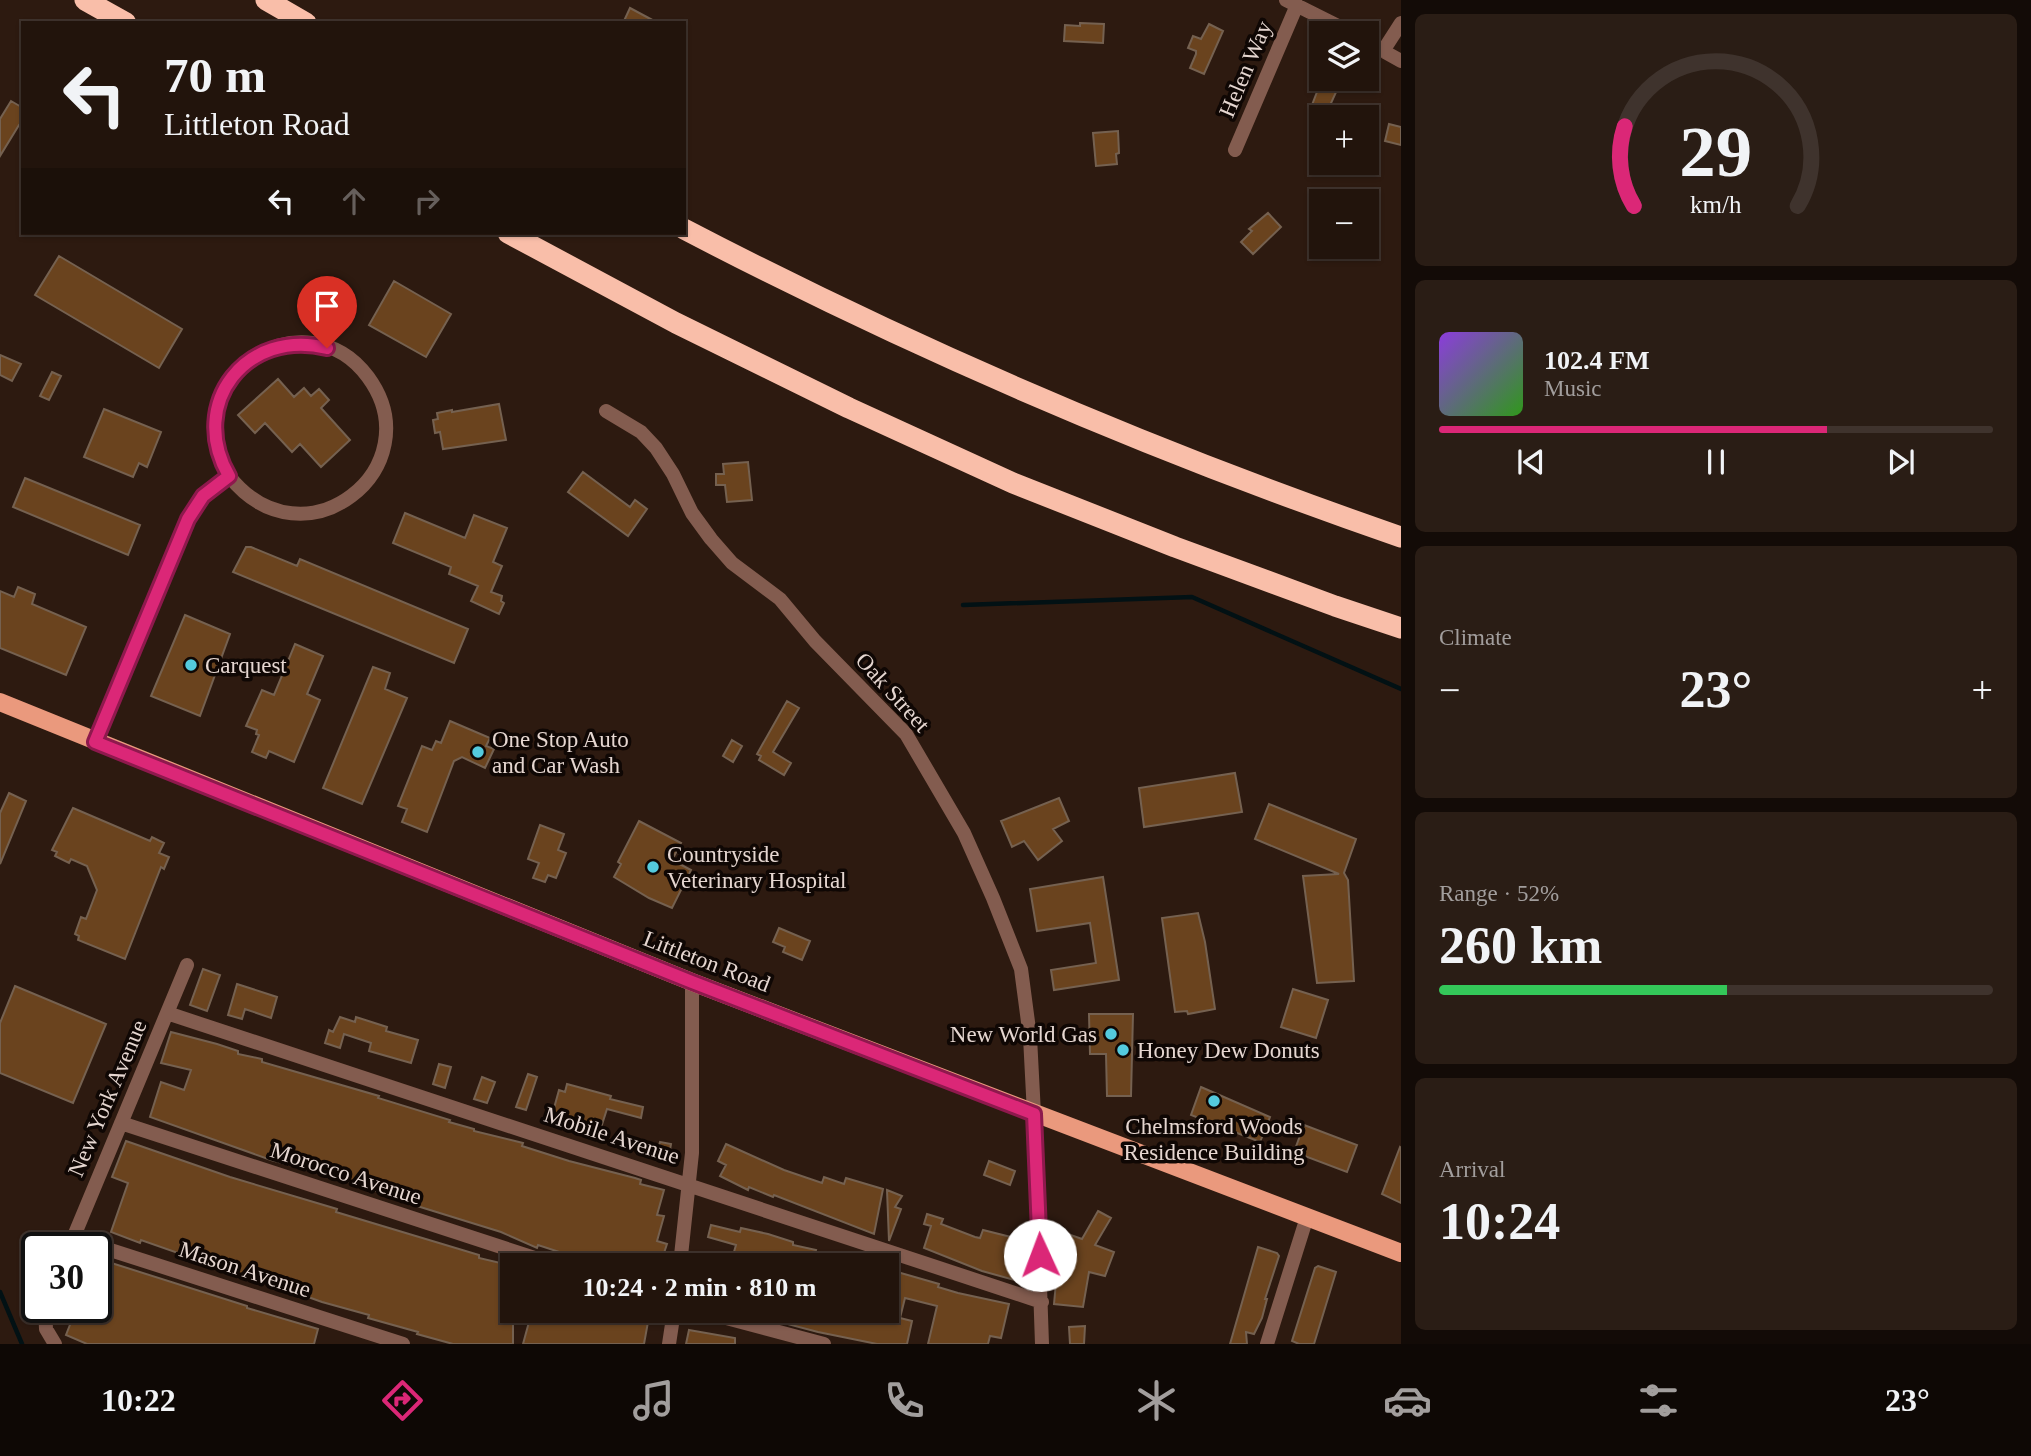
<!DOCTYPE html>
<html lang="en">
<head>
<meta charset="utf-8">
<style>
  :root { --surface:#22140c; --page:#2a1d15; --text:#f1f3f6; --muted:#a29e9d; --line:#3f332d; --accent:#db2777 }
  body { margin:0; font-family:Georgia,serif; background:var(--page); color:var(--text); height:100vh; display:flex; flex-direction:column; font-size:26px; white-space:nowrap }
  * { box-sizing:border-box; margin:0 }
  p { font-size:23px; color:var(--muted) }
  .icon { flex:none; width:38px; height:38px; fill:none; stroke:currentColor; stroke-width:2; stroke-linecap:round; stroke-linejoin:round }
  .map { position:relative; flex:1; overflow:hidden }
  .sheet { display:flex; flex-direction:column; gap:14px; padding:14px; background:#130b07; width:630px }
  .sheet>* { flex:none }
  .top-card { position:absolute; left:21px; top:21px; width:665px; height:214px; border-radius:0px; box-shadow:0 2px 5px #0004,0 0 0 2px var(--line); background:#22140c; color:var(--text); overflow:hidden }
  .buttons { position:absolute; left:1309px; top:21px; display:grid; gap:14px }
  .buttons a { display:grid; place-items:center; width:70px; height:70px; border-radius:0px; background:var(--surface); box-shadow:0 2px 5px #0004,0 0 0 2px var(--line); font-size:35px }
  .speed { position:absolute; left:21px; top:1232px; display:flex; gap:14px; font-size:35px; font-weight:700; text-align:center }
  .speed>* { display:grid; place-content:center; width:91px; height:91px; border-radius:50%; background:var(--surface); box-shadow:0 2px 5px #0004,0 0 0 2px var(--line); line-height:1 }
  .speed .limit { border:4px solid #111; border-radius:10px; background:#fff; color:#111 }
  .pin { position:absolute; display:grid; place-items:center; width:60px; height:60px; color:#fff; margin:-72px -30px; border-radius:50% 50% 50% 0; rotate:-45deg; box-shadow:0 0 7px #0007 }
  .pin .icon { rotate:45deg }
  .me { position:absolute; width:77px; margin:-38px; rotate:358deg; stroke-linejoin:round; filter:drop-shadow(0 0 5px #0008) }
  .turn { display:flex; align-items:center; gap:24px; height:147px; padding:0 28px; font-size:32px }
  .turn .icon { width:91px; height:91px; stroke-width:2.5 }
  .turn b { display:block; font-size:49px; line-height:60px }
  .lanes { display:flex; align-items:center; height:66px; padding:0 28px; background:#0003; justify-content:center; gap:35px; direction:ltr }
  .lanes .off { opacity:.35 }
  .big { font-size:52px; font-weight:600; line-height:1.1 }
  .sheet .tile { flex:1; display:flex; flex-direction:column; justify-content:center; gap:10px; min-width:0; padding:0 24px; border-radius:10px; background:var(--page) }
  .sheet .dial { align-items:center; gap:0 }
  .dial svg { height:182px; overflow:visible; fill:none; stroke:var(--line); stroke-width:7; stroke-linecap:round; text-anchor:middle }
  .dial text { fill:var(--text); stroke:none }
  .song { display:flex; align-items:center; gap:21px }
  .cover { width:84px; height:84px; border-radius:10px; background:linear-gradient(135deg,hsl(270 70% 55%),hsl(110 70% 35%)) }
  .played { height:7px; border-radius:4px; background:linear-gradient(90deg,var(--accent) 70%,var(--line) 70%) }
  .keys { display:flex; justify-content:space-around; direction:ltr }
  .heat { display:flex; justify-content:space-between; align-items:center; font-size:38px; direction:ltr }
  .charge { height:10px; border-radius:5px; background:linear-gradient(90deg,#34c759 52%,var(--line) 0) }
  .trip { position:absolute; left:500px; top:1253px; width:399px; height:70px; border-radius:0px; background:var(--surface); box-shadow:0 2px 5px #0004,0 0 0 2px var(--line); font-weight:600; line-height:70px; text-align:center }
  .tab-bar { display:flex; height:112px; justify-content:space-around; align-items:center; background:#0e0805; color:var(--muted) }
  .tab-bar .icon { width:49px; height:49px }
  .tab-bar .current { color:var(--accent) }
  .tab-bar b { font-size:32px; color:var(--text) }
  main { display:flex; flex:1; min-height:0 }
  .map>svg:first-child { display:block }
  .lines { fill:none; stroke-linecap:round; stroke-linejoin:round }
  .stream { stroke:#021114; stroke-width:4.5 }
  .building { fill:#6a431e; stroke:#756150; stroke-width:2 }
  .street { stroke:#835c4f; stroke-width:14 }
  .primary { stroke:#ea997d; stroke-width:18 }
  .highway { stroke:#f9bea9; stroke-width:21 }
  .route-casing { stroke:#8e194d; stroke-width:18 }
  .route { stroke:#db2777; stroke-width:12 }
  .poi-dot { fill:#54cadd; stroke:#0f0704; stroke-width:2.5 }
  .labels { text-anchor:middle; stroke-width:7; stroke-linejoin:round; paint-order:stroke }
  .street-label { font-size:23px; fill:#e5d6d0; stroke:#0f0704 }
  .poi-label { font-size:23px; fill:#e5d6d0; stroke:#0f0704; text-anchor:start }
</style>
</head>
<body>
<main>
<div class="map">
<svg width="1401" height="1344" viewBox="0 0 1401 1344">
  <rect width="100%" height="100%" fill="#2d1a10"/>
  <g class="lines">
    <path class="stream" d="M963,605L1192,597L1401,689
      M0,1292L22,1344"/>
  </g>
  <path class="building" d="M630,8L658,23H623Z
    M1080,23L1104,24L1103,43L1064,41L1065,25L1080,26Z
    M1209,24L1223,31L1204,74L1190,68L1196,54V51L1188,48L1193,36L1201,39Z
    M1322,79H1342L1327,112L1312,105Z
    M11,101L23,108V127L19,125L0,156V119Z
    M1389,124L1401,127V145L1385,141Z
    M1118,131L1119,153L1116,154L1117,164L1096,166L1093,133Z
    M1268,213L1281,227L1253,254L1241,242L1252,231L1249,229Z
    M59,256L182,329L159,368L35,295Z
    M394,281L451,314L426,357L369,325Z
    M0,355L21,364L12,381L0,375Z
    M52,372L61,376L49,400L40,396Z
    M278,379L294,397L304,388L311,396L319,389L329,400L321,408L350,440L321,467L300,444L292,452L265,423L255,433L238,415Z
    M499,404L506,440L443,449L440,432L435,433L433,420L438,419L437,413L452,410V412Z
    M104,409L161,432L147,467L139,463L133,477L84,457Z
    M748,462L752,500L727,502L725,485H716V474H724L723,464Z
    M583,472L630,507L635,500L647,509L628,536L568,492Z
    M25,478L140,525L128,555L13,507Z
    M405,513L465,538L474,515L507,528L493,562L502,566L491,592L502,596L501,601L504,603L499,614L471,601L478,586L449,574L451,567L393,543Z
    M246,547H251L297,566L300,559L468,629L454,663L233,572Z
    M18,587L35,594L32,604L86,627L66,675L0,648V591L14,597Z
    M185,615L230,634L200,716L151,696Z
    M295,644L323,656L307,694L320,700L294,762L269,751L266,758L252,752L259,735L256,734L257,730L246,726L262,690L274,695Z
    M373,667L390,673L385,689L407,698L362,804L323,788Z
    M787,701L799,708L773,752L791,763L784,775L759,760L761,756L757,754Z
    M450,721L490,738L486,746L494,749L485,768L462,757L454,761L427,832L402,822L407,809L398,806L422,746L432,750L436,741L441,743Z
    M732,740L742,746L733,762L723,756Z
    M1235,773L1242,812L1144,827L1139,788Z
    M9,793L26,801L0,864V813Z
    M1059,798L1069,821L1053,829L1062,841L1038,860L1024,841L1012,847L1001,821Z
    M1269,804L1356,839L1344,873L1348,880L1354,981L1317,983L1303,876L1339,874L1255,839Z
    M73,808L150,841L152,837L164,843L159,853L169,857L164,869L161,867L125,959L78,940L79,936L75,934L81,917L86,919L97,890L87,866L71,859L69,863L55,856L57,852L52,850Z
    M639,821L681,843L672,860L691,870L672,908L649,898L614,877L621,864L618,862Z
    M540,825L564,834L558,850L566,853L556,878L548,875L545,882L533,878L539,863L528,859Z
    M1103,877L1119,980L1054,990L1051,970L1096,963L1090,923L1037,931L1030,889Z
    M1198,913L1205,942L1215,1009L1188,1014L1187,1011L1175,1012L1162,918Z
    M779,928L810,941L802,960L783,952L785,947L773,942Z
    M203,969L220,975L207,1011L190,1005Z
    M237,984L277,997L271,1018L245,1009L242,1019L228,1015Z
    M15,986L106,1024L73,1103L0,1073V1023Z
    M1293,989L1328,1000L1316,1038L1281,1027Z
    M1089,1014H1133L1131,1096H1107L1106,1054H1090Z
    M340,1017L355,1022L356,1017L387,1027L386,1031L418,1040L411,1063L369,1051L371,1043L344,1034L340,1048L325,1043L329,1030L333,1032Z
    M171,1032L217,1044L238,1051V1054L262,1059V1062L379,1096L378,1098L450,1120L449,1122L474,1129V1131L523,1143L522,1146L569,1161L635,1178L641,1180L640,1184L664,1190L657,1215L664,1216L657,1241L667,1244L660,1265H599L538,1245L537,1248L501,1232L388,1197V1195L341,1179L271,1160L150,1117L161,1082L184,1090L191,1070L161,1063Z
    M439,1064L451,1067L445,1088L433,1084Z
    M528,1074L537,1077L526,1110L516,1107Z
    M482,1077L495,1082L487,1103L474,1099Z
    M567,1084L611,1096L610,1099L643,1107L641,1118L607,1109L598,1137L555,1124L556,1120L551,1119L559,1090L565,1092Z
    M1201,1087L1270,1117L1260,1142L1191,1115Z
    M1304,1125L1357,1145L1347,1172L1294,1152Z
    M126,1141L230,1177L337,1209L336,1212L479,1255V1258L513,1266V1344H453L417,1334L418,1332L368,1318L369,1315L322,1302L258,1279V1281L141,1240L140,1243L111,1232L128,1183L112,1177Z
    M660,1142L671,1144L669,1156L657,1153Z
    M726,1144L784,1170L822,1183L824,1177L844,1184L846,1178L883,1189L874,1234L774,1195L773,1197L749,1187L748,1190L720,1176L726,1165L718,1161Z
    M1400,1147L1401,1148V1203L1382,1194Z
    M989,1161L1015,1171L1010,1185L984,1175Z
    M887,1190L902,1196L895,1207L901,1209L889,1241Z
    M1098,1211L1111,1218L1095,1245L1114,1252L1105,1276L1089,1272L1083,1307L1054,1304L1058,1261L1068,1234L1082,1239Z
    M927,1214L943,1219L941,1224L975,1237L980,1238L983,1230L1011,1237L1010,1242L1029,1245L1025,1283L982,1271L924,1248L931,1226L924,1224Z
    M711,1225L740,1232L741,1228L768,1234L793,1242V1245L816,1250L815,1253L848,1261V1265H741L731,1262L736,1245L708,1237Z
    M1258,1247L1277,1253L1279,1256L1265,1299H1267L1262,1318L1254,1334L1246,1332L1247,1344H1230Z
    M102,1260L247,1306V1308L318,1329L314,1344H87L66,1335L77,1307H96V1280Z
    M1318,1266L1336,1272L1314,1344H1299L1292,1341L1315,1268Z
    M887,1269L939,1284L938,1287L958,1293L1009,1304L1001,1338L990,1336L988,1344H928L937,1306L905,1298L900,1318L912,1321L907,1344H877L818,1332L750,1314V1311H887Z
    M532,1311H620L633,1314L634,1311H650L644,1344H523Z
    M1085,1326L1084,1344H1070L1069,1327Z
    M689,1330L735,1338V1344H686Z"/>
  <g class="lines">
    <path class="street" d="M1286,0L1352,33
      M1367,42L1401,61
      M1383,51L1401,23
      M1235,150L1297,5
      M606,411L641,432L656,448L673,474L692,513L711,539L732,563L780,599L815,641L906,734L964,833L993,898L1021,969L1030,1037L1034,1114L1042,1344
      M95,742L188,519L203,496L229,476C304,571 434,467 368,377C306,293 172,376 229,476
      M167,1013L1042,1302
      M121,1123L556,1265
      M73,1238L403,1344
      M69,1248L187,965
      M680,1265L692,1153V982
      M45,1307L46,1329L55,1344
      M700,1311L824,1344
      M669,1344L674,1311
      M1267,1344L1307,1217"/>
    <path class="primary" d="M0,702L692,982L1401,1253"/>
    <path class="highway" d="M85,0L126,23
      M266,0L306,23
      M684,229C916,350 1154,452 1401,537
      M508,233L676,323L849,408L1013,483L1175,547L1335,606L1401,628"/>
  </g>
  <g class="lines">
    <defs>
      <path id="route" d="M327,348C247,328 187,403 229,476L203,496L188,519L95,742L692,982L1034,1114L1040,1255"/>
    </defs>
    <use href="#route" class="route-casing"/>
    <use href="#route" class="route"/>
  </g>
  <g class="poi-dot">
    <circle cx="191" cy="665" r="7"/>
    <circle cx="478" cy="752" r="7"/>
    <circle cx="653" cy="867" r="7"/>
    <circle cx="1111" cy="1034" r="7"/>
    <circle cx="1123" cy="1050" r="7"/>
    <circle cx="1214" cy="1101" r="7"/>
  </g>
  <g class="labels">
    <g class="street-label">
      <text transform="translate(1245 69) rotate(-67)" y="8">Helen Way</text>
      <text transform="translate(893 692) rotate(48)" y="8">Oak Street</text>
      <text transform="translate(707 961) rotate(21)" y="8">Littleton Road</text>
      <text transform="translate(107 1098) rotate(-67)" y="8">New York Avenue</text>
      <text transform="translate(612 1135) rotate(18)" y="8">Mobile Avenue</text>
      <text transform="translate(346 1173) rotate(18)" y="8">Morocco Avenue</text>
      <text transform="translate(245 1269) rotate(18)" y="8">Mason Avenue</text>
    </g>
    <g class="poi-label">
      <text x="205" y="673">Carquest</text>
      <text x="492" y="747">One Stop Auto<tspan x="492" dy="26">and Car Wash</tspan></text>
      <text x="667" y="862">Countryside<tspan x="667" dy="26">Veterinary Hospital</tspan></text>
      <text x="1097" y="1042" text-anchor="end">New World Gas</text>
      <text x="1137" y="1058">Honey Dew Donuts</text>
      <text x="1214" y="1134" text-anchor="middle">Chelmsford Woods<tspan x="1214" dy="26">Residence Building</tspan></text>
    </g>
  </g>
</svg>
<div class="buttons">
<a><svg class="icon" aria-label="layers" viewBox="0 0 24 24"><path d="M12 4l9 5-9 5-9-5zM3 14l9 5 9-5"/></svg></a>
<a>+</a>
<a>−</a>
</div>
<div class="speed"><div class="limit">30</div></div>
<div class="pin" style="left:327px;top:348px;background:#d93025"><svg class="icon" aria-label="arrive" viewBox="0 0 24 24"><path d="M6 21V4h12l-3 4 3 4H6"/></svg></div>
<svg class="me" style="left:1040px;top:1255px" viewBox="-20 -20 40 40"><circle r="19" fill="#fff"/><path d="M0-13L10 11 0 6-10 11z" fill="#db2777"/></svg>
<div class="trip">10:24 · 2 min · 810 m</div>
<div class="top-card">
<div class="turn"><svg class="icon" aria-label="left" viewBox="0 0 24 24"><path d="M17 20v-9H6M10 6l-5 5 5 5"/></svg><div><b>70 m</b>Littleton Road</div></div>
<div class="lanes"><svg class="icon" aria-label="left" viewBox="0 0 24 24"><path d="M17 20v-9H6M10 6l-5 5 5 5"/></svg><svg class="icon off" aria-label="ahead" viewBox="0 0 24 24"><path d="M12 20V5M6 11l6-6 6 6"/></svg><svg class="icon off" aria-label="right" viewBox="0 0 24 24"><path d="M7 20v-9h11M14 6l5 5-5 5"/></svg></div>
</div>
</div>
<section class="sheet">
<div class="tile dial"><svg viewBox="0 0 100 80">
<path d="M14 69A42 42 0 1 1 86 69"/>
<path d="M14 69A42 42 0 0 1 10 34" stroke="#db2777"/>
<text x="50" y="56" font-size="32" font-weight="700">29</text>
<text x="50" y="72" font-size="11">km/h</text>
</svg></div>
<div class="tile">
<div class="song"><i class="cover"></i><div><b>102.4 FM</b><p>Music</p></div></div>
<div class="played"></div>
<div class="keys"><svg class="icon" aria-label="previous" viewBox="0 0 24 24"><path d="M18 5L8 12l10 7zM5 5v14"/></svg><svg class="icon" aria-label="pause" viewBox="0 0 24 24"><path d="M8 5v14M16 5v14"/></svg><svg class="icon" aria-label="next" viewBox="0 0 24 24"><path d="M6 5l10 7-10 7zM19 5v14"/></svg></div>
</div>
<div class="tile"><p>Climate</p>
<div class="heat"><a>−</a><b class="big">23°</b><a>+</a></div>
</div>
<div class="tile"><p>Range · 52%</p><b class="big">260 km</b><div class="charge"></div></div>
<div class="tile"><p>Arrival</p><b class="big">10:24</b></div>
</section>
</main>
<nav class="tab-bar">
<b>10:22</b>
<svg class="icon current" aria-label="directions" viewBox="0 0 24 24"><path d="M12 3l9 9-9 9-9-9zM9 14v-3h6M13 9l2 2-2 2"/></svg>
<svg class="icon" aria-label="music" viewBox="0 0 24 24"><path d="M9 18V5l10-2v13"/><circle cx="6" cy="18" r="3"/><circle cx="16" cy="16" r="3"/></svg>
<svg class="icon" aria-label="phone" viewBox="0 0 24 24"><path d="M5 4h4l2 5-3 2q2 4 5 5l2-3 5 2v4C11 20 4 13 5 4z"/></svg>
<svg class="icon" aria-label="climate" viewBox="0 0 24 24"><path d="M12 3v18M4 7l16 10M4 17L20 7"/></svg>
<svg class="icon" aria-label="car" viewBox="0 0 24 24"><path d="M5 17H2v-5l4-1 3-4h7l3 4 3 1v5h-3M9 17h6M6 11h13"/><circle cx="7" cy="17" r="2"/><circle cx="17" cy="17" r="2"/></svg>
<svg class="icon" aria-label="filters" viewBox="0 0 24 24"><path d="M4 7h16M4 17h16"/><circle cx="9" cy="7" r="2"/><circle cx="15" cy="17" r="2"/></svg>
<b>23°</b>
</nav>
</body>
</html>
